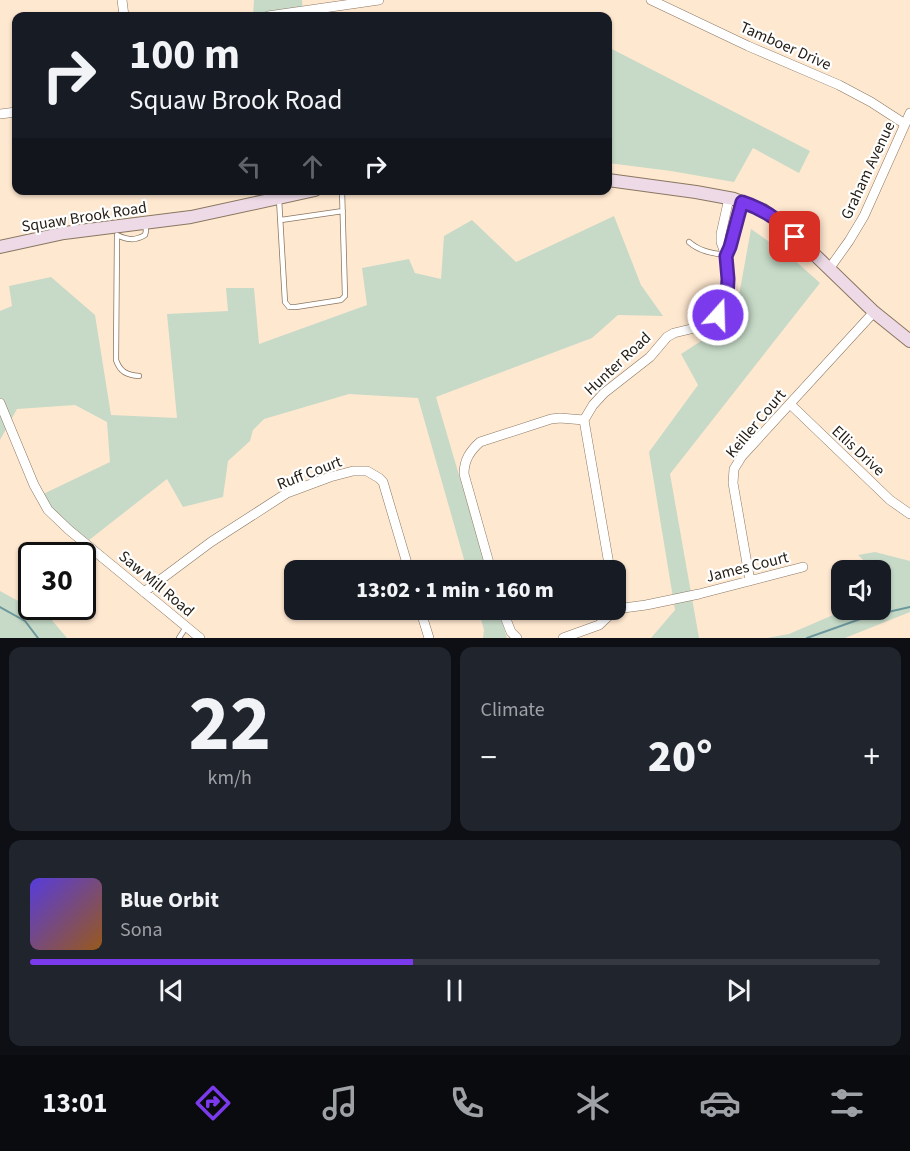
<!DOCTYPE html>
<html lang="en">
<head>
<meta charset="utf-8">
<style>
  :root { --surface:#171b24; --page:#20242c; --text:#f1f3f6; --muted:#9ea1a6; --line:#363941; --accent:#7c3aed }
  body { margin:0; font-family:"Source Sans 3",sans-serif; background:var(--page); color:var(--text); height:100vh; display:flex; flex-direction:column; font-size:22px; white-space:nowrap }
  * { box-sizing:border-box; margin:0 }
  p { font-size:20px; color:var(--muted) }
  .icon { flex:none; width:33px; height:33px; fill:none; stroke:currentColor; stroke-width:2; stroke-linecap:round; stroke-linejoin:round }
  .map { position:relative; height:638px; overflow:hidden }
  .sheet { display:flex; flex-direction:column; gap:9px; padding:9px; background:#0d0f14; flex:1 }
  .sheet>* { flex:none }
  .hud { position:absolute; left:12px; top:12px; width:600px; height:183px; border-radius:12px; box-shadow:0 2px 4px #0004; background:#171b24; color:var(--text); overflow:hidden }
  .tools { position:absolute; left:831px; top:560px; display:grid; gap:12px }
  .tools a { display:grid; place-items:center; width:60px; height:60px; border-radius:12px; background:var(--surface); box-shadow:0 2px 4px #0004; font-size:30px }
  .speed { position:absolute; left:18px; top:542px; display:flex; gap:12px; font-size:30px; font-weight:700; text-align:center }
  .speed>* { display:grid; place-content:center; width:78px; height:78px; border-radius:50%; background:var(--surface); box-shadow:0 2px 4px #0004; line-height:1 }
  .speed .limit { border:3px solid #111; border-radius:9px; background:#fff; color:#111 }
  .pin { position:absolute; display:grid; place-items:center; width:51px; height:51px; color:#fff; margin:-26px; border-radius:12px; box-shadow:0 3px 9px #0006 }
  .me { position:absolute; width:66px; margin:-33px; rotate:20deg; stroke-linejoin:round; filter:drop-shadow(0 0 4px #0008) }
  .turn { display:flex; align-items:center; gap:21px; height:126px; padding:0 18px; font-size:27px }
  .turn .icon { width:78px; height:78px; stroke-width:2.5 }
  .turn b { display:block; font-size:42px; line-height:51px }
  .lanes { display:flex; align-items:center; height:57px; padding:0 18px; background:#0003; justify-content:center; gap:30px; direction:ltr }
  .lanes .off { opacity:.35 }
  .big { font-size:45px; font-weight:800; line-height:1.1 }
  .sheet .widget { flex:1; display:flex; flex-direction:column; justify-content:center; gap:9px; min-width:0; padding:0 21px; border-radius:12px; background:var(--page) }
  .sheet .dial { align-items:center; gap:0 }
  .dial b { font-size:78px; line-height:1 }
  .song { display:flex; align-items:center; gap:18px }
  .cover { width:72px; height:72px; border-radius:9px; background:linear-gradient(135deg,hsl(250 70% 55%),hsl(30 70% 35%)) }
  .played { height:6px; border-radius:3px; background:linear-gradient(90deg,var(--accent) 45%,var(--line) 45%) }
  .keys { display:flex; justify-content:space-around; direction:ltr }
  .heat { display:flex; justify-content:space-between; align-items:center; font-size:33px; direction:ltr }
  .sheet .tiles { flex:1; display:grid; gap:9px; grid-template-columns:1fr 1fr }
  .widget:last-child { grid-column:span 2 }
  .trip { position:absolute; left:284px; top:560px; width:342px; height:60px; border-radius:12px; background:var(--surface); box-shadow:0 2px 4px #0004; font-weight:800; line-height:60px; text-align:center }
  .menu { display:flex; height:96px; justify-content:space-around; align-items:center; background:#090b0e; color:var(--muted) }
  .menu .icon { width:42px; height:42px }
  .menu .active { color:var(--accent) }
  .menu b { font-size:27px; color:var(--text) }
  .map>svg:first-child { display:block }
  .green { fill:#c6dac7 }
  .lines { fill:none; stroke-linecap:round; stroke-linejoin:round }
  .stream { stroke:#6c989d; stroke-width:2 }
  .lane-casing { stroke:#8a7761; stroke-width:6 }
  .street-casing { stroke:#8a7761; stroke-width:10 }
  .secondary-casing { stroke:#8a7761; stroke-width:14 }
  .lane { stroke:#fff; stroke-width:4.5 }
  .street { stroke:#fff; stroke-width:9 }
  .secondary { stroke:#eddae6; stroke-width:12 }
  .route-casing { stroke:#51269a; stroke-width:15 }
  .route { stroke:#7c3aed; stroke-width:10 }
  .labels { text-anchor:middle; stroke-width:4.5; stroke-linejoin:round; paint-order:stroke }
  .street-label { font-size:16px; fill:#231c13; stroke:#fff }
</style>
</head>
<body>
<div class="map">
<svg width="910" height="638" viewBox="0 0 910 638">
  <rect width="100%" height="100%" fill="#ffe8d0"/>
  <path class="green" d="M254,0H302L303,11L306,16H253Z
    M608,47L810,151L799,173L753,148L734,182L671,171L608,163Z
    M614,216L641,285L663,316L618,315L592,338L436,397L487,570H467L418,398L349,394L264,419L253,430L250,441L228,461L223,497L183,507L167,479L84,544L39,496L110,462L107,422L75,405L17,409L0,440V311L12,306L9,286L51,277L95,315L111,415L177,418L167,314L228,311L226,288H254L259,344L367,305L362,268L409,259L415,273L441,279L444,236L472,220L516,262Z
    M751,229L791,257L820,283L670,474L699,638H651L675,610L649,452L698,385L681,354L715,332L738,301Z
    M875,552L910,561V612L845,638H767L789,634L847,609H880V570H874L858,555Z
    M0,591L51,619L67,638H0Z
    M478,609H498L507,638H483L484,630Z"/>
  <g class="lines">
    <path class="stream" d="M0,607L25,621L38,638
      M807,638L866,617L910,607"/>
    <defs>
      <path id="lane" d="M279,199L285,302L289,307H296L341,300L345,296L342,190
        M281,220L343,211
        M117,235C127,240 135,241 145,235L146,231L145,223
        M117,236L116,360C120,372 127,375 139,376
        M689,242C699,251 711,253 725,255
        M179,638L186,627"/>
      <path id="street" d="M122,0L124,16
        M651,0L748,46L839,85L871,102L905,124
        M268,16L379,0
        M0,114L16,112
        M726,256L730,247L742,202
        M829,269L849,241L864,216L910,113
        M0,403L34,485L48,510L69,530L200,638
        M790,404L890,500L910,514
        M584,420L593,405L604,393L650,357L667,337L674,333L703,326L718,315L727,298L728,279L726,256L721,242V234L729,198
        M584,420L610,570
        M491,570L464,474C464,460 470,451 480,442L551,419L560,418L584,420
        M750,581L733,483L734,469L742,456L874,312
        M144,592L211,542L287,493L330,477L353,471H367L379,478L383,482L409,570
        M420,609L429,638
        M502,609L511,632L517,638
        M563,638L599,625L616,609L646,605L699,594L803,567"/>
      <path id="secondary" d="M608,180L696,192L734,199L763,210L784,225L874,312L910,341
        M0,247L64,233L191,217L315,190"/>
    </defs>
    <use href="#lane" class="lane-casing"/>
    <use href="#street" class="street-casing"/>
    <use href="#secondary" class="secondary-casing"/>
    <use href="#lane" class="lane"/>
    <use href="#street" class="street"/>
    <use href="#secondary" class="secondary"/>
  </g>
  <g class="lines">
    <defs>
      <path id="route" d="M718,315L727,298L728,279L726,256L730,247L742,202C764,209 780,220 795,237"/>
    </defs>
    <use href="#route" class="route-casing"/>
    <use href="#route" class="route"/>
  </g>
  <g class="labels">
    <g class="street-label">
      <text transform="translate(786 45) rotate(24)" y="6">Tamboer Drive</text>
      <text transform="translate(867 170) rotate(-65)" y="6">Graham Avenue</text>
      <text transform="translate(84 216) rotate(-9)" y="6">Squaw Brook Road</text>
      <text transform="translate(617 363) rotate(-43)" y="6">Hunter Road</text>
      <text transform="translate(755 423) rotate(-50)" y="6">Keiller Court</text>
      <text transform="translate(859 450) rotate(43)" y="6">Ellis Drive</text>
      <text transform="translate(309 472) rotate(-21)" y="6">Ruff Court</text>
      <text transform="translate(747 566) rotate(-14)" y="6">James Court</text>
      <text transform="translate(157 583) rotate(40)" y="6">Saw Mill Road</text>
    </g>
  </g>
</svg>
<div class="tools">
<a><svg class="icon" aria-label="sound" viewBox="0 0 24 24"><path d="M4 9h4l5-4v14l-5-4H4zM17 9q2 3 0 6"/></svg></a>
</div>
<div class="speed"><div class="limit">30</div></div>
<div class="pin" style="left:795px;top:237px;background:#d93025"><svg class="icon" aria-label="arrive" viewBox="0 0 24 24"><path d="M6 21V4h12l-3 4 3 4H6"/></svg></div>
<svg class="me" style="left:718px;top:315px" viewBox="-20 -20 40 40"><circle r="17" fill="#7c3aed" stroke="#fff" stroke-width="3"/><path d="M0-11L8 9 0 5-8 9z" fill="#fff"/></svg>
<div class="trip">13:02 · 1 min · 160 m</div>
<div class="hud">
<div class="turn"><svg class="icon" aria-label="right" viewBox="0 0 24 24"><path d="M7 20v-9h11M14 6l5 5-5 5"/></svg><div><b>100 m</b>Squaw Brook Road</div></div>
<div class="lanes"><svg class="icon off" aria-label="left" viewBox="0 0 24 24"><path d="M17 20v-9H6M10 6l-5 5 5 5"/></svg><svg class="icon off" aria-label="ahead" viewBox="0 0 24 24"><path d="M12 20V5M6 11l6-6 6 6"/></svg><svg class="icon" aria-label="right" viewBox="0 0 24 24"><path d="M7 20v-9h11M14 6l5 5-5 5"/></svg></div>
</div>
</div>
<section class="sheet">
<div class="tiles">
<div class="widget dial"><b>22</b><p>km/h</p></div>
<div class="widget"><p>Climate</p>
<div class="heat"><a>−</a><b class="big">20°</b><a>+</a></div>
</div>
<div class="widget">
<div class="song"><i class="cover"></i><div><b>Blue Orbit</b><p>Sona</p></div></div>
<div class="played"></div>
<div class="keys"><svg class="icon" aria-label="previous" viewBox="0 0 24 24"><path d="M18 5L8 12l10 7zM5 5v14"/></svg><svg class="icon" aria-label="pause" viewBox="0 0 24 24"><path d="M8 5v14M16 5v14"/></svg><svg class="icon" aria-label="next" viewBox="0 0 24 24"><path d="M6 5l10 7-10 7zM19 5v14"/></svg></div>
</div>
</div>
</section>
<nav class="menu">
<b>13:01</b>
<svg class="icon active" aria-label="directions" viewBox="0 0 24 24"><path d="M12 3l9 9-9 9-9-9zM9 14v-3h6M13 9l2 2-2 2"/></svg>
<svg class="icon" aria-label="music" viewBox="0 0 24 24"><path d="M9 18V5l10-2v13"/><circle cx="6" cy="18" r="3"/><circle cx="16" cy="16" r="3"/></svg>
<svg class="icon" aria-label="phone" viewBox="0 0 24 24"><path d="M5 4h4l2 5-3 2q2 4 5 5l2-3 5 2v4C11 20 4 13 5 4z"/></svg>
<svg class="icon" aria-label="climate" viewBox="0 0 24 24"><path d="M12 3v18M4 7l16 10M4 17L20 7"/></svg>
<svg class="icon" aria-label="car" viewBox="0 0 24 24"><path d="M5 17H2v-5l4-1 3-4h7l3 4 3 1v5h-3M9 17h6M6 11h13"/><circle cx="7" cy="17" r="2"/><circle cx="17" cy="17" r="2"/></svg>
<svg class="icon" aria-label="filters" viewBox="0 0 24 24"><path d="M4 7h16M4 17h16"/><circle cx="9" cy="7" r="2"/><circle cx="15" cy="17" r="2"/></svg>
</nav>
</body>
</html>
